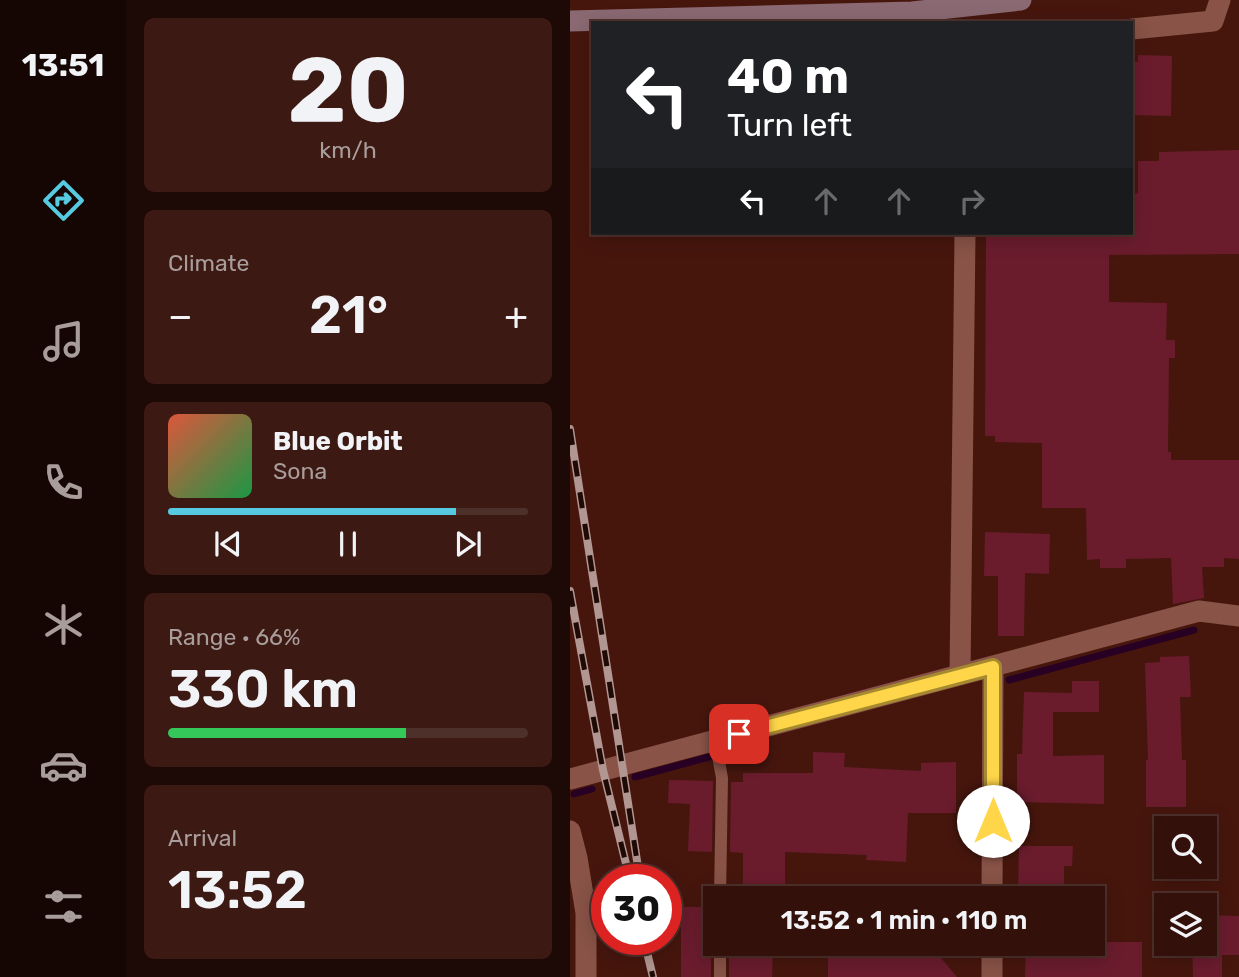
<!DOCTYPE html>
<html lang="en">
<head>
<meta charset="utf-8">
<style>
  :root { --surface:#34100a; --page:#3c1913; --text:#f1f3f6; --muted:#a99d9c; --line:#4e302b; --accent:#55cae0 }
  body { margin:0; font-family:Rubik,sans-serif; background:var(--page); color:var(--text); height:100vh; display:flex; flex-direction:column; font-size:26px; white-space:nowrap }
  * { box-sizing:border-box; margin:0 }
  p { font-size:23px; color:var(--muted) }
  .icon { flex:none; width:38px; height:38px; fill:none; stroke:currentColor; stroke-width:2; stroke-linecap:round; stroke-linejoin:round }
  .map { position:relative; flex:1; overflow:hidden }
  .panel { display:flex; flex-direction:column; gap:18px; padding:18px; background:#1d0906; width:444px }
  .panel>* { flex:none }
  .hud { position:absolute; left:21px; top:21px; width:542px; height:214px; border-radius:0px; box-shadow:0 4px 18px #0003,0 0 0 2px var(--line); background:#202124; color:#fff; overflow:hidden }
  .fabs { position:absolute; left:584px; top:816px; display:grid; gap:14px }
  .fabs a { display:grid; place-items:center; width:63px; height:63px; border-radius:0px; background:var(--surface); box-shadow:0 4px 18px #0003,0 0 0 2px var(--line); font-size:35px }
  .speed { position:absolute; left:21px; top:864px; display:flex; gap:14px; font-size:35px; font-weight:700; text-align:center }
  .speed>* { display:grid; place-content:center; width:91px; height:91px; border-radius:50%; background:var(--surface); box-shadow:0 4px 18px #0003,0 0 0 2px var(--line); line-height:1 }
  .speed .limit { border:10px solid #d22; background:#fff; color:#111 }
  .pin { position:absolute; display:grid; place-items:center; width:60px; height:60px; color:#fff; margin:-30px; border-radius:14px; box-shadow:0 4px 10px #0006 }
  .me { position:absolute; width:77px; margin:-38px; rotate:0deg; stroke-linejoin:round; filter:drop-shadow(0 0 5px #0008) }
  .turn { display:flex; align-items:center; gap:24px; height:147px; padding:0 21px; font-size:32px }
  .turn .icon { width:91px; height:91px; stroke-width:2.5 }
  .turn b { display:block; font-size:49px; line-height:60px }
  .lanes { display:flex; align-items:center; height:66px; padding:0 21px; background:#0003; justify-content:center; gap:35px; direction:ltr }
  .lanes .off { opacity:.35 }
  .big { font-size:52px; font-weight:600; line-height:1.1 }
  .panel .card { flex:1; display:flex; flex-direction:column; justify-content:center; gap:10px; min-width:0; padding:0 24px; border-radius:10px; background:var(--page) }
  .panel .dial { align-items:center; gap:0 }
  .dial b { font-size:91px; line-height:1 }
  .song { display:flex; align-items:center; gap:21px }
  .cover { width:84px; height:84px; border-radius:10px; background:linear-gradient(135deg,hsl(10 70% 55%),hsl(140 70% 35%)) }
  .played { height:7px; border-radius:4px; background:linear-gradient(90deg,var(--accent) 80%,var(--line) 80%) }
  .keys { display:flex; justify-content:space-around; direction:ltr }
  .heat { display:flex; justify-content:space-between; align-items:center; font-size:38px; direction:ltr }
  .charge { height:10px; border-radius:5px; background:linear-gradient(90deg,#34c759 66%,var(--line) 0) }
  .trip { position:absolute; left:133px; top:886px; width:402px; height:70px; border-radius:0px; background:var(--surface); box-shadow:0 4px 18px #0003,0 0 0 2px var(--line); font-weight:600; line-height:70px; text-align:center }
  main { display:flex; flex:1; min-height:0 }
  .tabs { display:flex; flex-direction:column; width:126px; justify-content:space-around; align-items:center; background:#150604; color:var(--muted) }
  .tabs .icon { width:49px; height:49px }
  .tabs .active { color:var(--accent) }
  .tabs b { font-size:32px; color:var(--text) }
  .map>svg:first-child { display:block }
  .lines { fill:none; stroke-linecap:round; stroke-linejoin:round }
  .stream { stroke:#280024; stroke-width:7 }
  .building { fill:#6a1c2d }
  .lane { stroke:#895347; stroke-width:12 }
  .street { stroke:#895347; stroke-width:21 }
  .secondary { stroke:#8a6972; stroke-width:21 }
  .rail-casing { stroke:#b19691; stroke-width:8 }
  .rail { stroke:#1f0a06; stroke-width:5; stroke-dasharray:16; stroke-linecap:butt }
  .route-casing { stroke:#a68a30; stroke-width:18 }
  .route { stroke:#ffd54a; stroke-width:12 }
</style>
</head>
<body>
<main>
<nav class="tabs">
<b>13:51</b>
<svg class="icon active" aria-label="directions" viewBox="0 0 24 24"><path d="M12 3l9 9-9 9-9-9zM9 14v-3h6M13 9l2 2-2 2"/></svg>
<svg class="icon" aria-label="music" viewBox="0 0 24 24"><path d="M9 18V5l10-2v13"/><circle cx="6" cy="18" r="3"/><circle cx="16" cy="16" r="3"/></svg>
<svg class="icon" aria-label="phone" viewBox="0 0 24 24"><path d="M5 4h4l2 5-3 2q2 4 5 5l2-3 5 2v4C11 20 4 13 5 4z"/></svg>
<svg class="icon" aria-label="climate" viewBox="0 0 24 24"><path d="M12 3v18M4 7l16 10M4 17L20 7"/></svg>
<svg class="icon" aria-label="car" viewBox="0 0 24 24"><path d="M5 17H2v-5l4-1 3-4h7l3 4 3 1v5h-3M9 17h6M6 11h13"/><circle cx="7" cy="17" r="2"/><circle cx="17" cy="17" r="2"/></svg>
<svg class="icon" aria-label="filters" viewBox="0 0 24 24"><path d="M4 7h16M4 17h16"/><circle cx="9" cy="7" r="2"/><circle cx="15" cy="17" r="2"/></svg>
</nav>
<section class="panel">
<div class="card dial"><b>20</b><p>km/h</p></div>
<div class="card"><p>Climate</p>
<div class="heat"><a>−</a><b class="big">21°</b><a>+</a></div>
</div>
<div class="card">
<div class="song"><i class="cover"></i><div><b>Blue Orbit</b><p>Sona</p></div></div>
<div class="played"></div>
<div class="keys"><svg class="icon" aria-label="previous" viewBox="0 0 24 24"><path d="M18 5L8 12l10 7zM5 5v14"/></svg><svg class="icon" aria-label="pause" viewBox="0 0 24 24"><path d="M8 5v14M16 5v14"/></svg><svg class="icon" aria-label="next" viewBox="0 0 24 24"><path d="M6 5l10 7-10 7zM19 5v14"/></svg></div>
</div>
<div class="card"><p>Range · 66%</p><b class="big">330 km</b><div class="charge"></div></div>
<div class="card"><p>Arrival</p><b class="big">13:52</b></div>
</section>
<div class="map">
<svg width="669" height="977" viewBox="0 0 669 977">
  <rect width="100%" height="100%" fill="#46160d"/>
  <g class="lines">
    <path class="stream" d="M439,680L624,630
      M65,777L139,757
      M4,794L22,789"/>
  </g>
  <path class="building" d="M568,55L602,56L601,116L562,115V61L568,62Z
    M669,150V254L539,255V302L597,303L596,340H605V358H599L598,452H601V460H669V559L654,558V567H632L634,598L603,604L601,558L556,559V568H530V559L517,560L516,508H472V443L425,442V436H415L416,233H562V194L568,193V161H589V152Z
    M415,532L480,534L479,574L455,573L454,636H428V576H414Z
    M619,656L621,697H610L612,760H616V807H576V760H578L575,663L590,662V657Z
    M502,681H529V712H483V756L534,755V804L447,802V754H452L454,692L502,693Z
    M243,752L275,753L274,767L351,771V763L386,762V813H338L336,862L296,860L297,855L215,852V898H173V853L160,852L161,782H173V773H243Z
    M99,780L143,781L142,852L118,851L120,804L98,803Z
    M449,846H503L502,866H494V898H448Z
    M111,907H141V977H111Z
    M635,915L669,916V955H652V977H623L622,943H635Z
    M523,942H572V977H455L456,943Z
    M159,946L203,948L202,977H159Z
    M335,946H361L387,977H258V950H335Z"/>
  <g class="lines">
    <path class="lane" d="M145,740L152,778L150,898
      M150,977V943"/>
    <path class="street" d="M562,29L643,21L650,0
      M390,675L395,233
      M0,779L629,611L669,616
      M0,831L7,858L16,913V977
      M422,898L423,667
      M422,977V943"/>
    <path class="secondary" d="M0,21L342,12L451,0"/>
    <defs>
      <path id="rail" d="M0,429L70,880
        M0,591L33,770L60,880
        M74,940L83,977"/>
    </defs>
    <use href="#rail" class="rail-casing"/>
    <use href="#rail" class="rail"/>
  </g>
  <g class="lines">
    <defs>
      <path id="route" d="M169,734L423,667V821"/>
    </defs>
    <use href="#route" class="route-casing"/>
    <use href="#route" class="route"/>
  </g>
</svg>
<div class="fabs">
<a><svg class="icon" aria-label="search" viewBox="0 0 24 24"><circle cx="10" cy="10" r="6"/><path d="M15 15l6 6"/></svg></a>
<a><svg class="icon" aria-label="layers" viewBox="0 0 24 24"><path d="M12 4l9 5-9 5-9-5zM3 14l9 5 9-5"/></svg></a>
</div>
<div class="speed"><div class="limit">30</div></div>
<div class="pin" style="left:169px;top:734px;background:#d93025"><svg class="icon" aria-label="arrive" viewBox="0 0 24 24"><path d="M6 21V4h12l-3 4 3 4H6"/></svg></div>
<svg class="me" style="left:423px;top:821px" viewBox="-20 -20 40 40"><circle r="19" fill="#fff"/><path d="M0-13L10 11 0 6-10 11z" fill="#ffd54a"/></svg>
<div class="trip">13:52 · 1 min · 110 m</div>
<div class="hud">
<div class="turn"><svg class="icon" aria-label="left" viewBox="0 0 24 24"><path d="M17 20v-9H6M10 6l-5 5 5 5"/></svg><div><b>40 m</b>Turn left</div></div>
<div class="lanes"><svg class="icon" aria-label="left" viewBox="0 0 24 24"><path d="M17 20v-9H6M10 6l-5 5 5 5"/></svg><svg class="icon off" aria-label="ahead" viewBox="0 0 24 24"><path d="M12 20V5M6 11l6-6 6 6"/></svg><svg class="icon off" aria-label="ahead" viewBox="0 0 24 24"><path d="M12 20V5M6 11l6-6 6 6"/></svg><svg class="icon off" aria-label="right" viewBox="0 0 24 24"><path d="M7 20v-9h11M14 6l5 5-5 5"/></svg></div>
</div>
</div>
</main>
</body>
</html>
